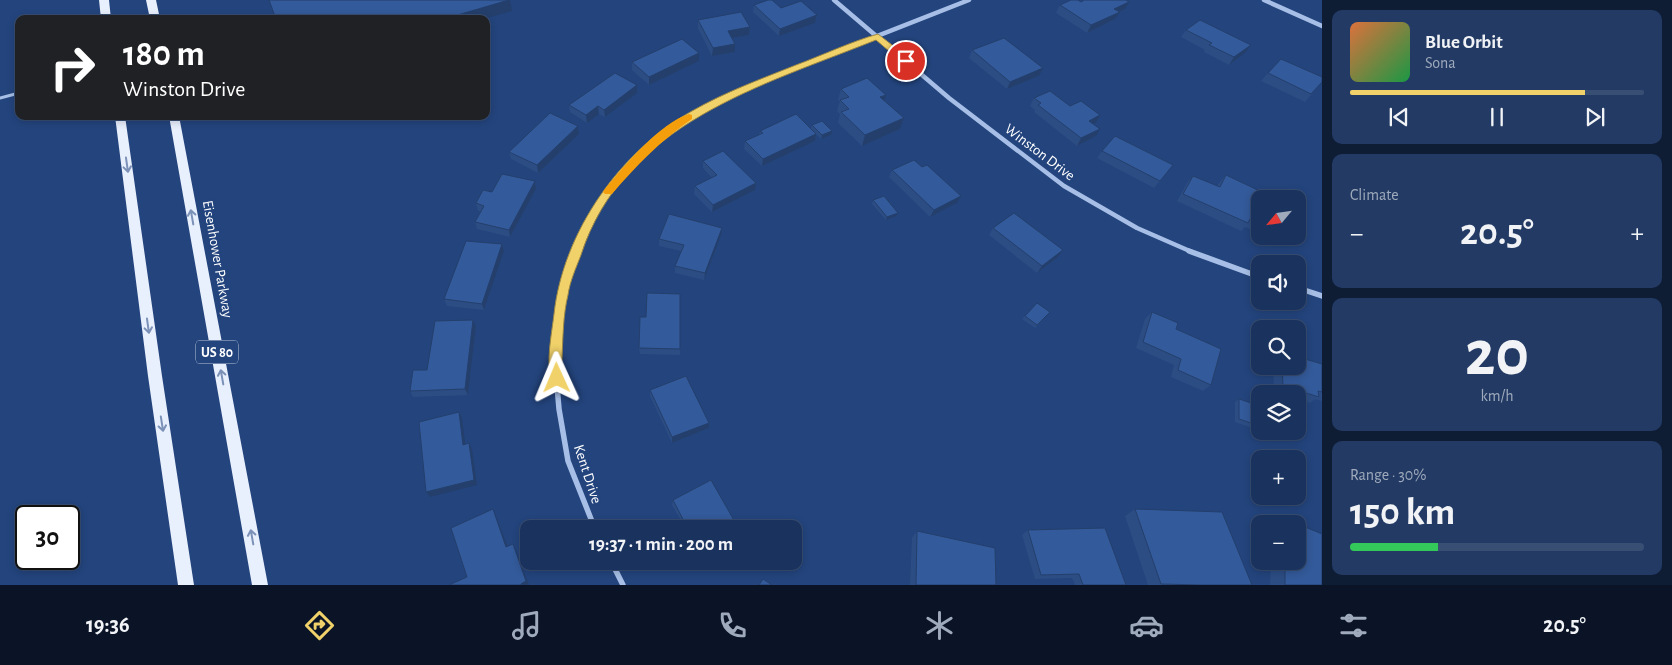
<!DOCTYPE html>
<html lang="en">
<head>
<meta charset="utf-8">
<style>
  :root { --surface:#1a335e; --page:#233b64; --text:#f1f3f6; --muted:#9faabc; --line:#384e73; --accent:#f1d26a }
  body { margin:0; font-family:"Alegreya Sans",sans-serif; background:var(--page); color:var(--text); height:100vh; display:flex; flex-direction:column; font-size:19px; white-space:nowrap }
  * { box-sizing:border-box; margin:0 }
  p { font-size:16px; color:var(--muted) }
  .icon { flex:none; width:28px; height:28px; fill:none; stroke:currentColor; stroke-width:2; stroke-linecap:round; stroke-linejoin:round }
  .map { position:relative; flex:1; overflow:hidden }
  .side { display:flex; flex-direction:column; gap:10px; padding:10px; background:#0e1c34; width:350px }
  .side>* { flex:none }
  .top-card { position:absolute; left:15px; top:15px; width:475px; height:105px; border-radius:10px; box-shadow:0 2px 8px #0003,0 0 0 1px var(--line); background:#202124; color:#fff; overflow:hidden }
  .needle { width:32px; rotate:241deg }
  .buttons { position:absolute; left:1251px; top:190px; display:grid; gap:10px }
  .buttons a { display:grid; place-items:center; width:55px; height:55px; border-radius:10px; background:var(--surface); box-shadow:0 2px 8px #0003,0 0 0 1px var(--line); font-size:25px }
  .speed { position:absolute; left:15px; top:505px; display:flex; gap:10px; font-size:25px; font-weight:700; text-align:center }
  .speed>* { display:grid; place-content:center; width:65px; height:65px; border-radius:50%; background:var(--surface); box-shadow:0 2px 8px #0003,0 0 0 1px var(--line); line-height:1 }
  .speed .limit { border:2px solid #111; border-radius:8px; background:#fff; color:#111 }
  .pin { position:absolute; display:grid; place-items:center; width:42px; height:42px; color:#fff; margin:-21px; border:2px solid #fff; border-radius:50%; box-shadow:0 1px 5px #0007 }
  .me { position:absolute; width:55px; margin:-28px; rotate:359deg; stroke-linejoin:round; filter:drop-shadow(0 0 4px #0008) }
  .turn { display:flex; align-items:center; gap:18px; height:105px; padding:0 25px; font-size:22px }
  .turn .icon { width:65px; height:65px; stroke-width:2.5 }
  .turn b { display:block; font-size:35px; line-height:42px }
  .big { font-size:38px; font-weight:700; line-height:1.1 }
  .side .widget { flex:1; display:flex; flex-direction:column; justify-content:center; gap:8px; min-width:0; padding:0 18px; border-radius:10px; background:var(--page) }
  .side .dial { align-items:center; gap:0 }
  .dial b { font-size:65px; line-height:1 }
  .song { display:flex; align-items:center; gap:15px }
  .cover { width:60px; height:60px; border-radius:8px; background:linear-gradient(135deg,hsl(20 70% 55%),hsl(140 70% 35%)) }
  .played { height:5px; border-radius:2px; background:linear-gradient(90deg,var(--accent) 80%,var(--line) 80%) }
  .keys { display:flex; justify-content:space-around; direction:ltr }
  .heat { display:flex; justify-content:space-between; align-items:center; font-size:28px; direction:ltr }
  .charge { height:8px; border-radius:4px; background:linear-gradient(90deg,#34c759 30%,var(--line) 0) }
  .trip { position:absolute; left:520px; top:520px; width:282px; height:50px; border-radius:10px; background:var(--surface); box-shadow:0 2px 8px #0003,0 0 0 1px var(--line); font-weight:700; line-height:50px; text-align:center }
  .tabs { display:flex; height:80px; justify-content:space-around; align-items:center; background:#0a1426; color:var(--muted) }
  .tabs .icon { width:35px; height:35px }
  .tabs .active { color:var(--accent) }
  .tabs b { font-size:22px; color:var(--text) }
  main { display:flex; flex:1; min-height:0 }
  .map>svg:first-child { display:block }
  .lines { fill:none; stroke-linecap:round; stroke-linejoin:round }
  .service { stroke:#a7bfe6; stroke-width:3 }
  .minor-far1 { stroke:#a7bfe6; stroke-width:4.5 }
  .minor { stroke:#a7bfe6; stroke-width:5.5 }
  .primary { fill:#e8effd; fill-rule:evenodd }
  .wall { fill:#2c4d84 }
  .shaded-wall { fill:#243f6c }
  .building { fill:#335a9a; stroke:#243f6c }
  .oneway { stroke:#7c91b7 }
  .route { fill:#f1d26a; stroke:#9d8845 }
  .slow { fill:#f59e0b }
  .labels { text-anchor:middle; stroke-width:5; stroke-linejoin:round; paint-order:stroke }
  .shield { fill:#23447d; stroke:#bdc7d8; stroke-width:1 }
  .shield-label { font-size:14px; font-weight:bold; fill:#fff }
  .street-label { font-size:15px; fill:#fff; stroke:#23447d }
</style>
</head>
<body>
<main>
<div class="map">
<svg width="1322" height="585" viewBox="0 0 1322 585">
  <rect width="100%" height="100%" fill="#23447d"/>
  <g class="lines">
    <path class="service" d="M0,98L19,93"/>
    <path class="minor-far1" d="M834,0L949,98L1064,186L1137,228L1192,252
      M1264,0L1322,26
      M576,252L592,214L612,187L635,160L668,130L695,113L750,86L969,0"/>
    <path class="minor" d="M576,251L562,294L555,362L559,409L568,461L595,529
      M1189,251L1260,277
      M1298,288L1322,296
      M611,561L623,585"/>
    <path class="primary" d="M99,0H109L111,19H101Z
      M146,0H156L160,19H150Z
      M115,116H125L162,376L194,585H178L148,376Z
      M169,116H179L268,585H252Z"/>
  </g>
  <path class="wall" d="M754,5L781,8L817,15L815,23L779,36L753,12Z
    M1060,5L1125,9L1119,12L1115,19L1087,33L1056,13Z
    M698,20L750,27L749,35L732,38L735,44V52L712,56L698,28Z
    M1186,30L1245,53L1229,65L1204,52L1205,50L1181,37Z
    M972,50L1039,76L1007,89L969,58Z
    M699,53V61L649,85L632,70V62Z
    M1268,73L1322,82L1305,102L1261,81Z
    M841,89L886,95L884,100L904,118L900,129L862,146L838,123L840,114L837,111L840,101L838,100Z
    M637,93L605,117L599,114L587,123L570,112L569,105Z
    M1034,98L1070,106L1100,115L1096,123L1093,124L1096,136L1077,146L1034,112L1035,110L1030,106Z
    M812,125L831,135L821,139L816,134L815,141L762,166L744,149L745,141L759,135L760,131L811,129Z
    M578,126L579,134L538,173L511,159L509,152Z
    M1102,151L1173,165L1154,188L1097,158Z
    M703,161L756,183L755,190L712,212L694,194L695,186L712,178L703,168Z
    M892,170L957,203L930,217L889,177Z
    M1226,175L1257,204L1260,205V229L1257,232L1245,227L1241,231L1177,201L1187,183L1193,176L1217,186L1219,183Z
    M535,181L536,189L510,237L477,229L475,222L481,211H478L476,203L492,192Z
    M873,200L898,213L896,216L886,220L872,204Z
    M993,228L1063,250L1058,257L1037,273L989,235Z
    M721,235L704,280L675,273V266L681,251L659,246V239Z
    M502,244L504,251L484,310L447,306L444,299Z
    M1050,312L1035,328L1022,319L1025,316Z
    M1152,312L1211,385L1203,391L1171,377L1174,365L1136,348L1145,319Z
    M476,326L468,395L413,397L410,391L427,370Z
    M639,348L680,349V355L640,354Z
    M1322,364V401L1315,399L1310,403L1298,399V394H1280L1274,392L1273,366H1298Z
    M650,390L709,423V428L672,443L650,396Z
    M1239,399L1260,406V431L1235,422V402Z
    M673,500L739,529H686L672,505Z
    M1135,509L1252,585H1148L1125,516Z
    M1286,519L1297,524H1275Z
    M1028,530L1126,585H1075L1072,578L1035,579L1022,535Z
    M917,531L996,585H910L912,538Z
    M1271,561H1298L1322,585H1270Z"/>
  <path class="shaded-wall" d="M510,0L512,11L484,19H444Z
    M1129,2L1125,9L1112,16L1120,12L1115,19L1087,33L1091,25L1114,9Z
    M817,15L815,23L779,36L780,29Z
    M750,27L749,35L727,39L728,31Z
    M735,44V52L712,56L713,48Z
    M1251,45L1245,53L1229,65L1234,57Z
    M699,53V61L649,85V77Z
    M1043,68L1039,76L1007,89L1010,82Z
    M637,85V93L605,117L604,110Z
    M886,95L883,105L880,97Z
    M598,106L599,114L587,123L586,115Z
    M1100,115L1096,123L1085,128L1089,121Z
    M904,118L900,129L862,146L865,135Z
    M578,126L579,134L538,173L537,165Z
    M1100,129L1096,136L1077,146L1081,138Z
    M832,131L831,135L821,139L822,135Z
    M816,134L815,141L762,166L763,159Z
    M535,181L536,189L510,237L509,230Z
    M756,183L755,190L712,212L713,205Z
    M961,196L957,203L930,217L934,210Z
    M898,213L896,216L886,220L887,217Z
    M722,228L721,235L704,280L705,273Z
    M502,244L504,251L484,310L482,304Z
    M1063,250L1058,257L1037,273L1042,266Z
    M473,320L476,326L468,395L465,389Z
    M459,412L462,418L466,450L463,445Z
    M709,423V428L672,443V437Z
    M469,443L472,449L477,485L430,497L426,492Z
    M493,509L496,516L510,553L506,547Z
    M513,544L516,550L529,585H521Z
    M701,561H707L701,565Z"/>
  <path class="building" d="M269,0H509L444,19H276Z
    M768,0H772L781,8L801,1L817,15L780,29L754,5Z
    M1071,0H1078L1081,2L1084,0H1126L1129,2L1114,9L1120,12L1091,25L1060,5Z
    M741,12L750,27L728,31L735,44L713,48L698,20Z
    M1200,20L1251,45L1234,57L1209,45L1212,43L1186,30Z
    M1004,38L1043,68L1010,82L972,50Z
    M682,39L699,53L649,77L632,62Z
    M1281,59L1322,77V82L1311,94L1268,73Z
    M615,73L637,85L604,110L598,106L586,115L569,105Z
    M867,78L886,95L880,97L904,118L865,135L841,112L849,109L840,100L849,97L841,89Z
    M1050,91L1070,106L1081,101L1100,115L1089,121L1100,129L1081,138L1038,105L1041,103L1034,98Z
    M550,113L578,126L537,165L509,152Z
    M796,114L816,134L763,159L745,141L763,133L760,131Z
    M822,121L832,131L822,135L812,125Z
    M1115,136L1173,165L1160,181L1102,151Z
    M723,151L756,183L713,205L695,186L717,175L703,161Z
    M914,160L922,167L927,165L961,196L934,210L892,170Z
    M502,174L535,181L509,230L475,222L484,206L476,203L483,190L492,192Z
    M1226,175L1262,192L1257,204L1260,205V224L1250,219L1248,223L1183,194L1193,176L1220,187Z
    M884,196L898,213L887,217L873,200Z
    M1014,213L1063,250L1042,266L993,228Z
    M669,214L722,228L705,273L675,266L684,245L659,239Z
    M466,241L502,244L482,304L444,299Z
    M647,293L680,294V349L639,348L640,317H646Z
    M1037,303L1050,312L1037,325L1025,316Z
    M1152,312L1178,323L1176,329L1221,349L1211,385L1178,370L1181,359L1143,342Z
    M473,320L465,389L410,391L413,370H427L435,321Z
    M1298,357L1322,364V392L1318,391L1319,397L1283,386L1282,366H1298Z
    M686,376L709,423L672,437L650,390Z
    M1239,399L1260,406V426L1239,419Z
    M459,412L463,445L469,443L474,480L426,492L419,422Z
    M711,480L739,529H688L673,500Z
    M493,509L506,547L513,544L526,581L521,584V585H449L467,577L451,528Z
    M1135,509L1222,512L1252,585H1200L1161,584Z
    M1286,519L1297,524H1286Z
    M1298,524L1322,534V585H1285V561H1298Z
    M1105,528L1126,585H1083L1079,574L1041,575L1028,530Z
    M917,531L995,548L996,585H916Z
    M763,579L772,585H759Z"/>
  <defs><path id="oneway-shaft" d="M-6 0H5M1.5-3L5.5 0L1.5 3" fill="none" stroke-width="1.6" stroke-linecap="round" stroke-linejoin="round" transform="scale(1.25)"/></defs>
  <g class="oneway">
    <use href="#oneway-shaft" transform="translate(127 165) rotate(82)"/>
    <use href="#oneway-shaft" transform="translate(192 217) rotate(-100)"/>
    <use href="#oneway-shaft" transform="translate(148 326) rotate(82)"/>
    <use href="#oneway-shaft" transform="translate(222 377) rotate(-100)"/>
    <use href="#oneway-shaft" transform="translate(162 424) rotate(81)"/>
    <use href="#oneway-shaft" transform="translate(252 537) rotate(-100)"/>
  </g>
  <path class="route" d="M878,34L910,59V63H903L876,40C761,86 624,123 581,255C576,268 570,281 568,295C563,315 563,338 562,359C561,367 564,374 561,381L557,383L552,381C545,365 552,332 554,314C563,232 620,151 692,111C725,92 761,79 796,65C823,55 850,42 878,34Z"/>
  <path class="slow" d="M689,114L692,115V119C661,140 636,166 612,194H605L603,192L605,189C624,166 660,123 689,114Z"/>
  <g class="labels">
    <rect class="shield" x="196" y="340.5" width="42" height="23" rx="4"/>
    <g class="shield-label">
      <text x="217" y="357">US 80</text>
    </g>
    <g class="street-label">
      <text transform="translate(1040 152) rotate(37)" y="5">Winston Drive</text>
      <text transform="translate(218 259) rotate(80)" y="5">Eisenhower Parkway</text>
      <text transform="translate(588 474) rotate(72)" y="5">Kent Drive</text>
    </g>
  </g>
</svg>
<div class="buttons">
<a><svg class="needle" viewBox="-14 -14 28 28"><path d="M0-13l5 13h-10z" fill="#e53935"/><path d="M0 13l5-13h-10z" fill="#9faabc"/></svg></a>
<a><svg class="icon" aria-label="sound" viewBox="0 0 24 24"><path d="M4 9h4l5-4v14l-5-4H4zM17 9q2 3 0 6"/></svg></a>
<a><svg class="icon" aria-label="search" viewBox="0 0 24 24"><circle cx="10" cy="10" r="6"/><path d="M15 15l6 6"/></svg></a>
<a><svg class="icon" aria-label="layers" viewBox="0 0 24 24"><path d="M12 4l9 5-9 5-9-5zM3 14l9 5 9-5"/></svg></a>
<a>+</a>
<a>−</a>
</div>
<div class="speed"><div class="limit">30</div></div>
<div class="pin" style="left:906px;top:61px;background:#d93025"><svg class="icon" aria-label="arrive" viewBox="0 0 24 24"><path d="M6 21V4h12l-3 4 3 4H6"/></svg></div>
<svg class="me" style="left:557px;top:378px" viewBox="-20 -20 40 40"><path d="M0-17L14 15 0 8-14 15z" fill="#f1d26a" stroke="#fff" stroke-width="4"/></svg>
<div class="trip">19:37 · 1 min · 200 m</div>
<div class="top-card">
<div class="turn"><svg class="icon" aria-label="right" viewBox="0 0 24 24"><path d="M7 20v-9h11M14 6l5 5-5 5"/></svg><div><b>180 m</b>Winston Drive</div></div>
</div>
</div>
<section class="side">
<div class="widget">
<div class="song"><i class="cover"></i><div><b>Blue Orbit</b><p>Sona</p></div></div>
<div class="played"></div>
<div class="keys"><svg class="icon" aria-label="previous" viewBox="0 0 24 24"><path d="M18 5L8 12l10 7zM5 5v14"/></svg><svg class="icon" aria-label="pause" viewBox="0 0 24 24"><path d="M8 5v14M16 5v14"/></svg><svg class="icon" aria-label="next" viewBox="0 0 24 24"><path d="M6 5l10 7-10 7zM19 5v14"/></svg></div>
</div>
<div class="widget"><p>Climate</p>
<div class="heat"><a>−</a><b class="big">20.5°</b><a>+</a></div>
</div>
<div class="widget dial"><b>20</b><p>km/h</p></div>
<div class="widget"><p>Range · 30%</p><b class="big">150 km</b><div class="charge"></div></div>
</section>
</main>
<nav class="tabs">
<b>19:36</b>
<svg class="icon active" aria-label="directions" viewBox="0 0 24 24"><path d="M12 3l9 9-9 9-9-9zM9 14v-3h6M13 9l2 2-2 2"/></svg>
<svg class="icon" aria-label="music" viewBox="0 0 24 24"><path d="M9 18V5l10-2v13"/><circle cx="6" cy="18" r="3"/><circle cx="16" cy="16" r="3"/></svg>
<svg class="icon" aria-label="phone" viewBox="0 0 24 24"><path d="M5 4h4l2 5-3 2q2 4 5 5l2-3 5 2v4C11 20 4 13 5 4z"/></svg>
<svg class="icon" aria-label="climate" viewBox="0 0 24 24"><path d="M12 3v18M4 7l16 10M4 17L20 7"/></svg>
<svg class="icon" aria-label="car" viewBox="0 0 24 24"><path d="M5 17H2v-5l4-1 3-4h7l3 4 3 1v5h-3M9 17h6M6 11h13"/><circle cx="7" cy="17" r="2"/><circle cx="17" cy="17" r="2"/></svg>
<svg class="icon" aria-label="filters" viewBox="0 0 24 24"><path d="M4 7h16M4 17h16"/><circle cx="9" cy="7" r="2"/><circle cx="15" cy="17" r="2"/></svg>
<b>20.5°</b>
</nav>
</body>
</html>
